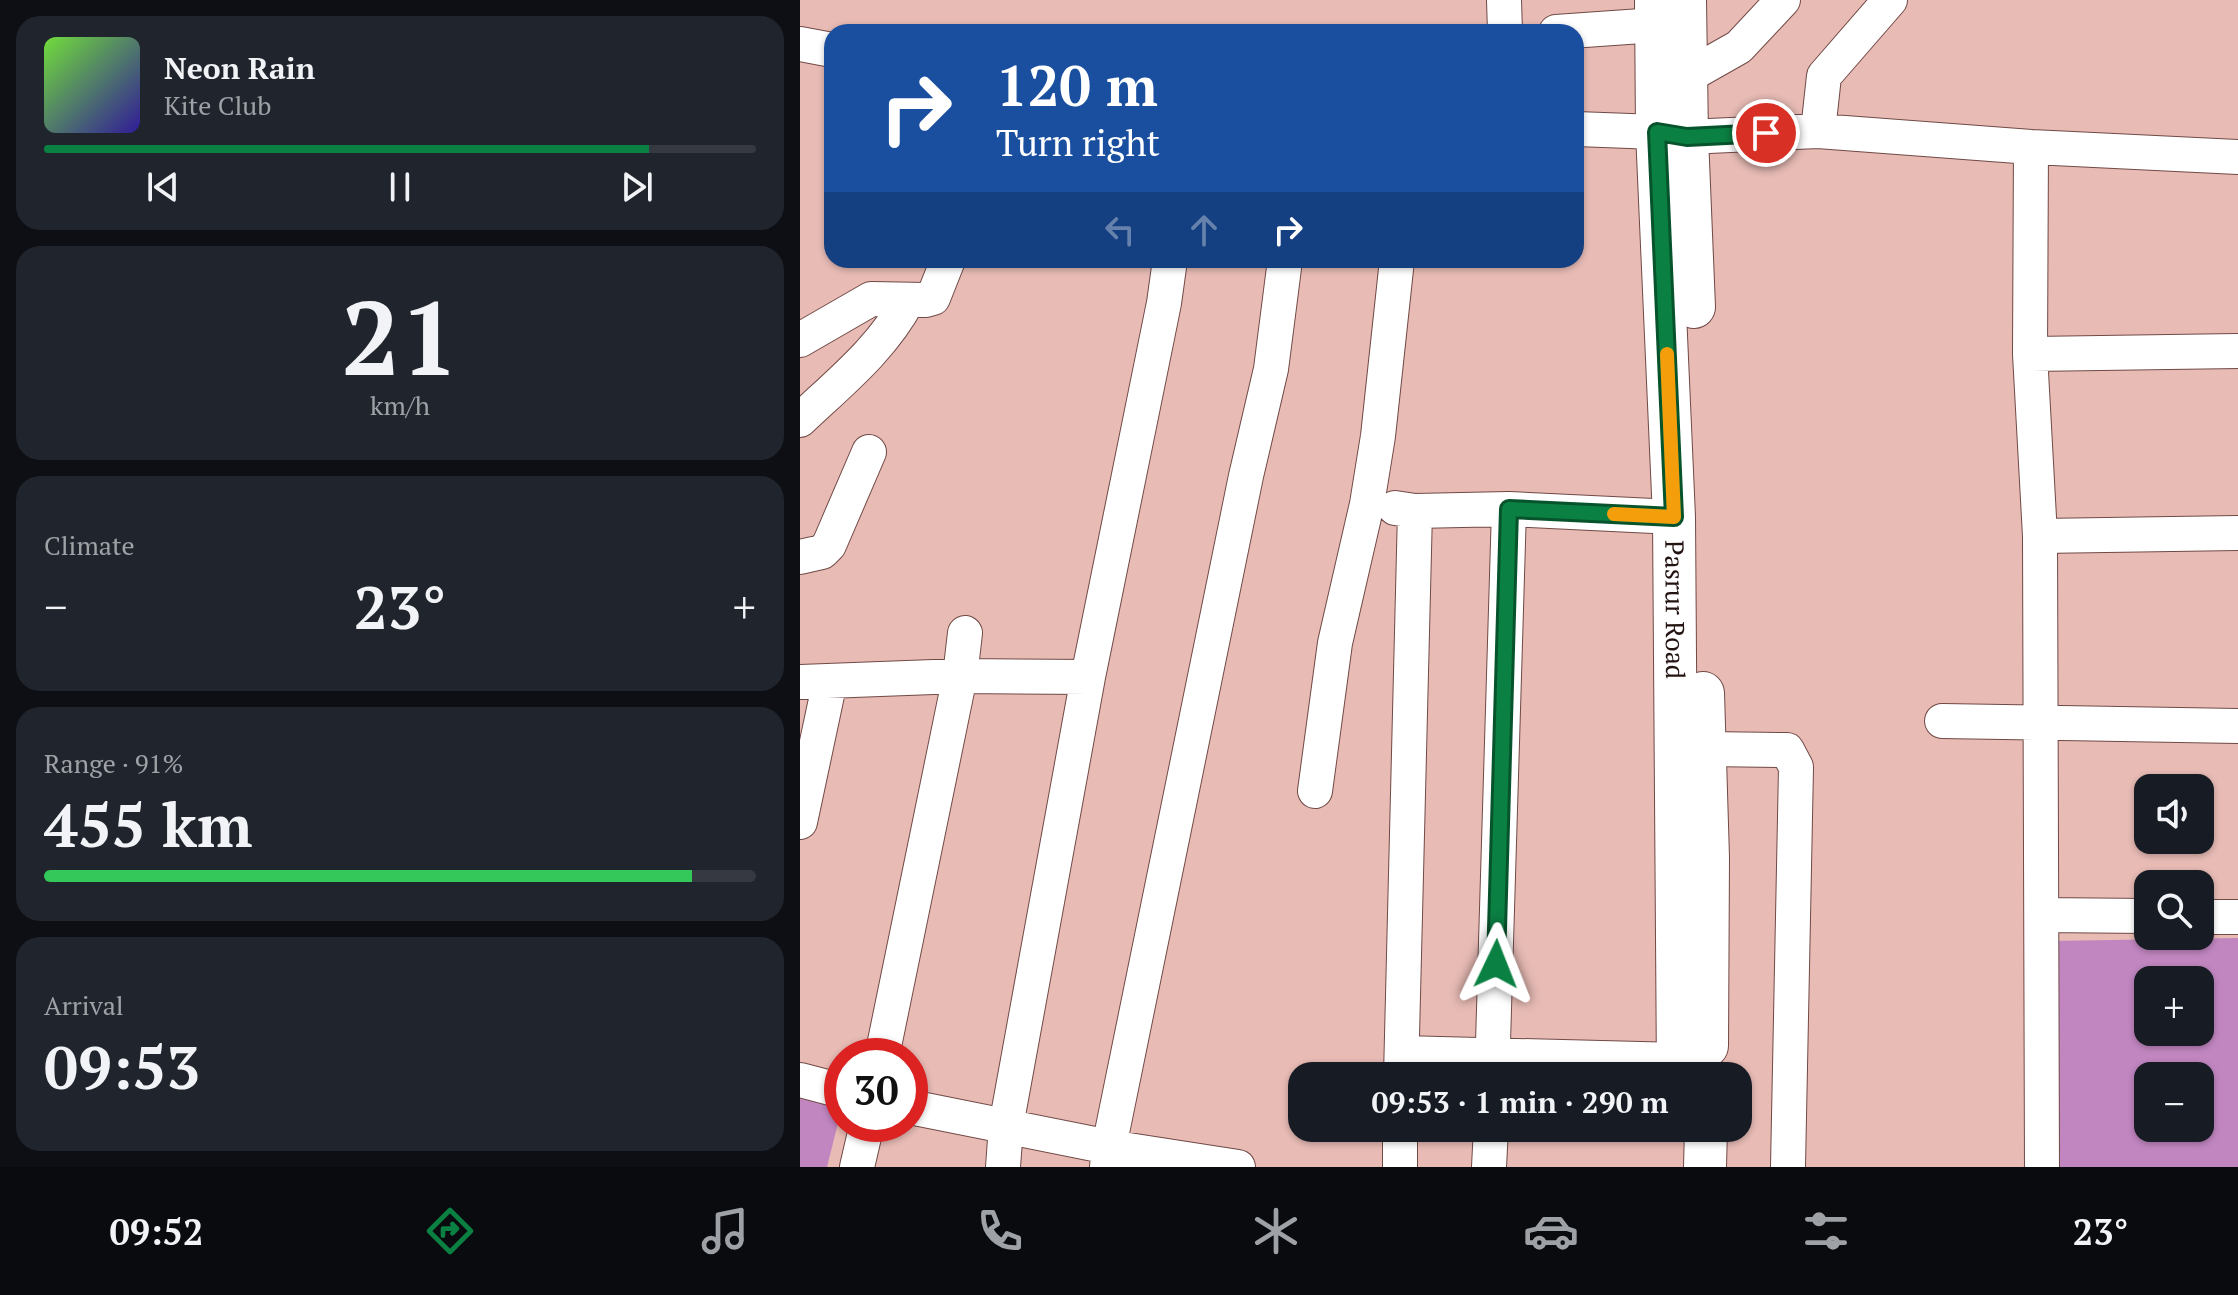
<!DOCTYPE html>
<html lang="en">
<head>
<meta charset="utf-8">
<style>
  :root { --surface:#171b24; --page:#20242c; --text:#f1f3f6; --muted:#9ea1a6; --line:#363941; --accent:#0b8043 }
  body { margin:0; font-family:"PT Serif",serif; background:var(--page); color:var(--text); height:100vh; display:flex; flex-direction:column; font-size:30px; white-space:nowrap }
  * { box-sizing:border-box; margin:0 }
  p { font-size:26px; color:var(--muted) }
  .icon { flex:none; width:44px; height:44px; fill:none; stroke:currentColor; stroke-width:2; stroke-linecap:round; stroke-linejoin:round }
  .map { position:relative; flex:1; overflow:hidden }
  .details { display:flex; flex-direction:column; gap:16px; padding:16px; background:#0d0f14; width:800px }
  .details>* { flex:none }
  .banner { position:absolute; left:24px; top:24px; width:760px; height:244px; border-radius:24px; box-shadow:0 2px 6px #0004; background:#1a4fa0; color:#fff; overflow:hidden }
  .tools { position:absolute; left:1334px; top:774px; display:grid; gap:16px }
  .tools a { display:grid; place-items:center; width:80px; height:80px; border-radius:16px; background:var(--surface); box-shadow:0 2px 6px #0004; font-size:40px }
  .speed { position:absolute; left:24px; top:1038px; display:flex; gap:16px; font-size:40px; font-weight:700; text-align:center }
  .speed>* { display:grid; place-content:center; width:104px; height:104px; border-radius:50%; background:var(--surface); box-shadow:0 2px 6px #0004; line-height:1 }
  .speed .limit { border:12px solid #d22; background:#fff; color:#111 }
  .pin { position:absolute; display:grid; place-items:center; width:68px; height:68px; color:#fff; margin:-34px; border:4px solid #fff; border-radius:50%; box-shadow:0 2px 8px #0007 }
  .me { position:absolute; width:88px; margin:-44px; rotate:2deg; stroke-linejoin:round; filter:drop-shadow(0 0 6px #0008) }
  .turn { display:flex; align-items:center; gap:28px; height:168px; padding:0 40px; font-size:36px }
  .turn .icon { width:104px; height:104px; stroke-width:2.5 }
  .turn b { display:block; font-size:56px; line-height:68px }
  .lanes { display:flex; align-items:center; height:76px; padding:0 40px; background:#0003; justify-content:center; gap:40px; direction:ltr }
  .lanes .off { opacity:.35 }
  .big { font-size:60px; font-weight:800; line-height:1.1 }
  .details .tile { flex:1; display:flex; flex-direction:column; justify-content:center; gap:12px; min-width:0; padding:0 28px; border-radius:24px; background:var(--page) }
  .details .dial { align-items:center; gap:0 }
  .dial b { font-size:104px; line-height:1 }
  .song { display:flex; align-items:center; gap:24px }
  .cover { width:96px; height:96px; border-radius:12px; background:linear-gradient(135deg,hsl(100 70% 55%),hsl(250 70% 35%)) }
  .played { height:8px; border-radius:4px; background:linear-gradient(90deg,var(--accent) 85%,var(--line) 85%) }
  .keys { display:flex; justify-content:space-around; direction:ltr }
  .heat { display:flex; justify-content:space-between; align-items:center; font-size:44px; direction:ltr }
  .charge { height:12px; border-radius:6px; background:linear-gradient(90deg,#34c759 91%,var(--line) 0) }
  .trip { position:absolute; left:488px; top:1062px; width:464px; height:80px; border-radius:24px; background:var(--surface); box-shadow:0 2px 6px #0004; font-weight:800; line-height:80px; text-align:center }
  .dock { display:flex; height:128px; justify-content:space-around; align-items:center; background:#090b0e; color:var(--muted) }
  .dock .icon { width:56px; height:56px }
  .dock .selected { color:var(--accent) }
  .dock b { font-size:36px; color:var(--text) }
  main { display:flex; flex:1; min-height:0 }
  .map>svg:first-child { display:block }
  .green { fill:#c186c0; fill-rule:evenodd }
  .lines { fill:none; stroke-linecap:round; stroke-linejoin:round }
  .minor-casing { stroke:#704a46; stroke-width:36 }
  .major-casing { stroke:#704a46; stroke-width:44 }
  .minor { stroke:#fff; stroke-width:34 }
  .major { stroke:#fff; stroke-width:42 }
  .route-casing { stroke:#07532c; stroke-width:20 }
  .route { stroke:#0b8043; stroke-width:14 }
  .slow { stroke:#f59e0b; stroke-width:14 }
  .labels { text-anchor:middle; stroke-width:6; stroke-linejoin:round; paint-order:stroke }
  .street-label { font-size:26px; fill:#231311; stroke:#f5c8c2 }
</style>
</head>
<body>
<main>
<section class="details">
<div class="tile">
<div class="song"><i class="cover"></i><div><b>Neon Rain</b><p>Kite Club</p></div></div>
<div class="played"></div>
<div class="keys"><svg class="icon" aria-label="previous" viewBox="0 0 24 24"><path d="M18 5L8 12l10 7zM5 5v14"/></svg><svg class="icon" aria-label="pause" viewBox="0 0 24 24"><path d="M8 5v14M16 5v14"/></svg><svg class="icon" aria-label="next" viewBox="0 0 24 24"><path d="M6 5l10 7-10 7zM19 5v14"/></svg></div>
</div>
<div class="tile dial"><b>21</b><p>km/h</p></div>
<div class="tile"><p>Climate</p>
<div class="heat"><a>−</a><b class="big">23°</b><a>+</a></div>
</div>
<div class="tile"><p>Range · 91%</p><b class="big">455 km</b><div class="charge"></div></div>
<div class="tile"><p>Arrival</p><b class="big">09:53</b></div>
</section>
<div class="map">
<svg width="1438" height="1167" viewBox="0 0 1438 1167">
  <rect width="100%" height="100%" fill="#e8bbb5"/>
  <path class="green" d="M1438,938V1167H1245L1249,941ZM1348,980H1400V1032H1348ZM1348,1076H1400V1128H1348Z
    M0,1070L42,1071V1107L27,1167H0Z"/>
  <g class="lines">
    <defs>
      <path id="minor" d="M704,0L705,32
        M756,32L856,25
        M0,44L32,50
        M886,77L939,47L983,0
        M776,129L857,132L887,137L1018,131L1231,147L1438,157
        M1018,131L1024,76L1090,0
        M1231,147L1230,354L1240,536L1242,1167
        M0,340L71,299L126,300L133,298L148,260
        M1230,354L1438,351
        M0,420C39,383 83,348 108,300
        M595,508L615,511L709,509L874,517
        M1240,536L1438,533
        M0,557L22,552L29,545L69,452
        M0,682L160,676L288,677
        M1142,721L1438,726
        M905,749L987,750L996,767L988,1167
        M515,791L535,643L567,504L578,436L597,260
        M0,822L30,681
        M1242,915L1348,916
        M1400,917H1438
        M602,1053L879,1060
        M82,1056L160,676L165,633
        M601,1076L615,511
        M692,1076L709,509
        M0,1080L42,1091
        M110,1107L309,1147L438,1167
        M57,1167L67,1124
        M203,1167L206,1126L288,677L364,303L370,260
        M307,1167L309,1147L446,476L471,369L485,260
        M600,1167V1128
        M689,1167L691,1128"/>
      <g id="major">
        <path id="s1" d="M856,0L857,132L874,517L878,1076"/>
        <path d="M885,0L887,137L894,307"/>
        <path d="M903,693L908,858L907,1046"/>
        <path d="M905,1167L906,1128"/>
      </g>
    </defs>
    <use href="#minor" class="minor-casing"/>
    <use href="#major" class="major-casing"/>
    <use href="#minor" class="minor"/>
    <use href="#major" class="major"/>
  </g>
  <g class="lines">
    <defs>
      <path id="route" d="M696,964L709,509L874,517L857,132L887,137L966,133"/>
    </defs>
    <use href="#route" class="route-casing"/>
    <use href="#route" class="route"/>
    <path class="slow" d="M814,514L874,517L867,354"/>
  </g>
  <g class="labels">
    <g class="street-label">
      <text dy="9" stroke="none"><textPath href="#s1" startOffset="610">Pasrur Road</textPath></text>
    </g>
  </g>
</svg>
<div class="tools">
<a><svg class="icon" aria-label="sound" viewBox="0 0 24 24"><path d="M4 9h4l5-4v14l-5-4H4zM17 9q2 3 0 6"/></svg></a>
<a><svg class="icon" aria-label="search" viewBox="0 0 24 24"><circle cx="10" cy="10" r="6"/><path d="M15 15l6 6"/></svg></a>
<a>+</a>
<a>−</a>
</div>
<div class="speed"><div class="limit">30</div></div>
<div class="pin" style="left:966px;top:133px;background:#d93025"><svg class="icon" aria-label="arrive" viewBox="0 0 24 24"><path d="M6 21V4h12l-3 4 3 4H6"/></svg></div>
<svg class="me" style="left:696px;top:964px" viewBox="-20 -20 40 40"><path d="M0-17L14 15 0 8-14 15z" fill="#0b8043" stroke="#fff" stroke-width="4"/></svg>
<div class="trip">09:53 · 1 min · 290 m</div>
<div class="banner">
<div class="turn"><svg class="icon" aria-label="right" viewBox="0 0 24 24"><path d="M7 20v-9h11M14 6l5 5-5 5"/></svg><div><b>120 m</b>Turn right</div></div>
<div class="lanes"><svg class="icon off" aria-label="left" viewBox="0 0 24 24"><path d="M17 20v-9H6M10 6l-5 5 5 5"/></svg><svg class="icon off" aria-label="ahead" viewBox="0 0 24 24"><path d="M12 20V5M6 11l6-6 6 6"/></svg><svg class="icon" aria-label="right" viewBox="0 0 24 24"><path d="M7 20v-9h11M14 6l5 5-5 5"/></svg></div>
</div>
</div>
</main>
<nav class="dock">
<b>09:52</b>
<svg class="icon selected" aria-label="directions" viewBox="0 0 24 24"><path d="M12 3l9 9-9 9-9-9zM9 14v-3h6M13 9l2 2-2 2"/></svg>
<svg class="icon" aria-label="music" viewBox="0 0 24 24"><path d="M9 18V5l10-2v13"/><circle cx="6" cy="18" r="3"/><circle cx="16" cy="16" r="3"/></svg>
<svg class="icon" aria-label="phone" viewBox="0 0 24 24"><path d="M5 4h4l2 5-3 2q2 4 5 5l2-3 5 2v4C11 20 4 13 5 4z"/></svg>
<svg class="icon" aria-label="climate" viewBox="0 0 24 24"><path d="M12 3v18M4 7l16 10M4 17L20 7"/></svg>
<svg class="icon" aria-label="car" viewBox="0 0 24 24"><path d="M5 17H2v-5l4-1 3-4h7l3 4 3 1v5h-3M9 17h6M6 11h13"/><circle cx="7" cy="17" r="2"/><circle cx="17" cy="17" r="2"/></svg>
<svg class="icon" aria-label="filters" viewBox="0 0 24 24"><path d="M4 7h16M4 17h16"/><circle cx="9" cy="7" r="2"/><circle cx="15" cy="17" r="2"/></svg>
<b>23°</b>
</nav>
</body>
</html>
